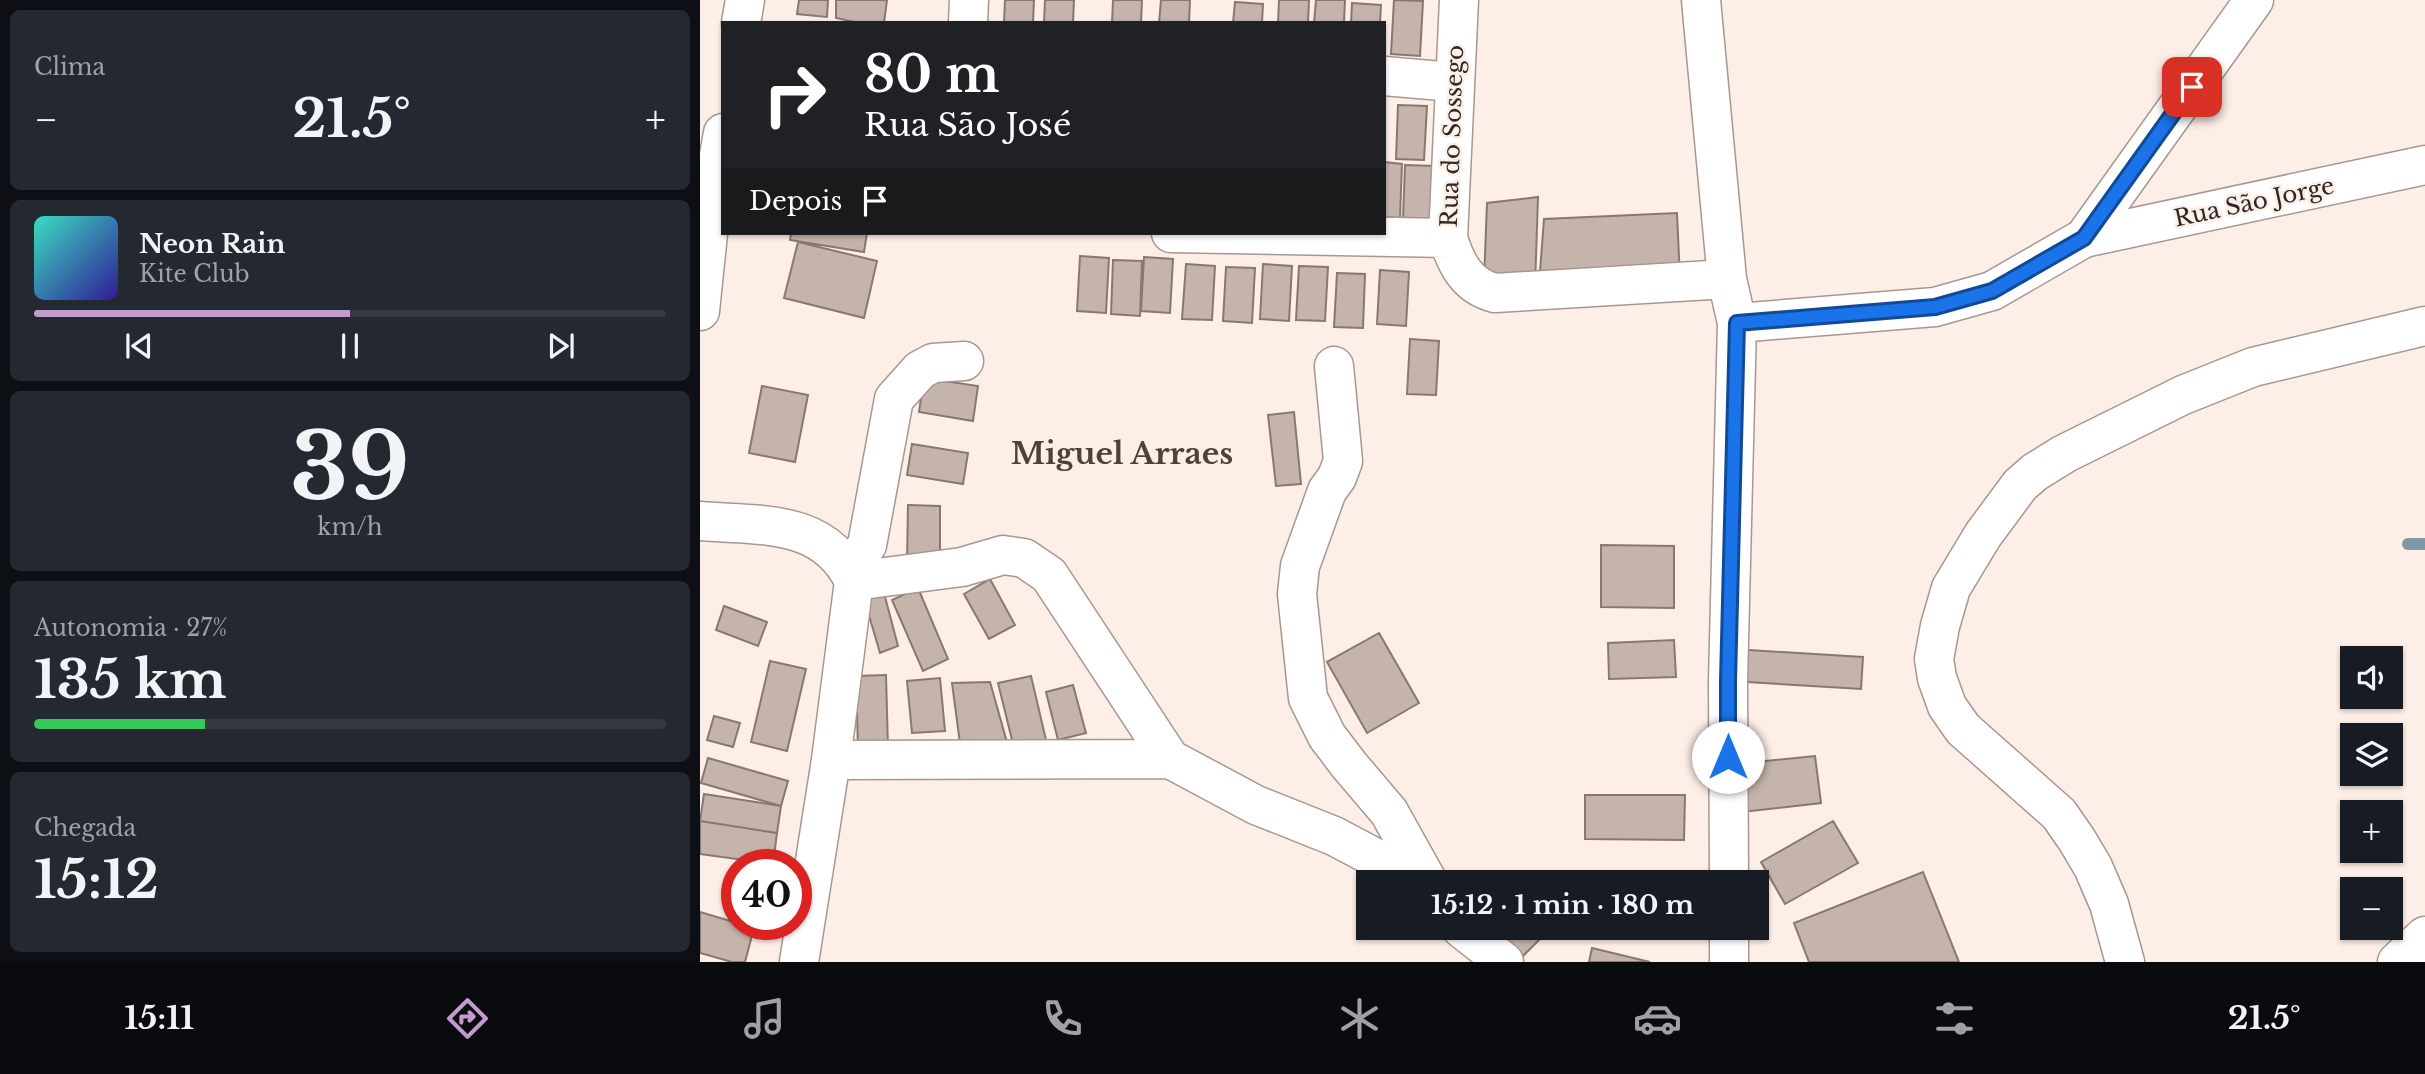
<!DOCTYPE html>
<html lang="pt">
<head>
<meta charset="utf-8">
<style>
  :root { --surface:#171b24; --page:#242831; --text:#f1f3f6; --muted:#9ea1a6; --line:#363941; --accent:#c39bce }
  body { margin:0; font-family:"Libre Baskerville",serif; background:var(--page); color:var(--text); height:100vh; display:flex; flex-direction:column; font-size:26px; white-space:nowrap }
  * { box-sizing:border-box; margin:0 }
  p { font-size:23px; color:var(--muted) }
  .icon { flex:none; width:38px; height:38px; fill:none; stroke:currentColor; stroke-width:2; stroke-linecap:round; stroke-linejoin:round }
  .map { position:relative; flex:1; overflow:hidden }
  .side { display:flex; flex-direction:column; gap:10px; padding:10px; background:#0d0f14; width:700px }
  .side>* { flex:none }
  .banner { position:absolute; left:21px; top:21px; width:665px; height:214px; border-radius:0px; box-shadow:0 2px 5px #0004; background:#202124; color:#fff; overflow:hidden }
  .tools { position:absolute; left:1640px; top:646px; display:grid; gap:14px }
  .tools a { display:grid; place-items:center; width:63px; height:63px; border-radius:0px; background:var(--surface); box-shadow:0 2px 5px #0004; font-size:35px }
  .speed { position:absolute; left:21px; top:849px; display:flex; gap:14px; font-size:35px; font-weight:700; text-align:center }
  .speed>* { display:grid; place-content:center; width:91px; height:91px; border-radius:50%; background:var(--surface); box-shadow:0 2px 5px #0004; line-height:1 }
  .speed .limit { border:10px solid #d22; background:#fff; color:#111 }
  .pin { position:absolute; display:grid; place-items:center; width:60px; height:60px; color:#fff; margin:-30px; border-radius:14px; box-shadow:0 4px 10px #0006 }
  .me { position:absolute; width:77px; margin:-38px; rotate:0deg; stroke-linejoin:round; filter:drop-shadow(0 0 5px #0008) }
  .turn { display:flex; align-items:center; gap:24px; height:147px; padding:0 28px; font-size:32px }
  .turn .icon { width:91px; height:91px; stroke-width:2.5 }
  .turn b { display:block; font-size:49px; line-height:60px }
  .then { display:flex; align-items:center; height:66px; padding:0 28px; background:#0003; gap:14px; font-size:26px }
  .big { font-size:52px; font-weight:800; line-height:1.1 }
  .side .widget { flex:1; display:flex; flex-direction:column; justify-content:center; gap:10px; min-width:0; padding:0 24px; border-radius:10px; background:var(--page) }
  .side .dial { align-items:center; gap:0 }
  .dial b { font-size:91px; line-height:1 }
  .song { display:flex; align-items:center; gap:21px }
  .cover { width:84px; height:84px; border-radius:10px; background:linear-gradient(135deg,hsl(170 70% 55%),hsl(250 70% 35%)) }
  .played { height:7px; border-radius:4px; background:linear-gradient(90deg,var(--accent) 50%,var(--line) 50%) }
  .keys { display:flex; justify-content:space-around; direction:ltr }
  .heat { display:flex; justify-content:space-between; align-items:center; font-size:38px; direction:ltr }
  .charge { height:10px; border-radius:5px; background:linear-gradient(90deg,#34c759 27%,var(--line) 0) }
  .trip { position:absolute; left:656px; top:870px; width:413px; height:70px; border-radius:0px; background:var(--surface); box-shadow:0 2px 5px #0004; font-weight:800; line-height:70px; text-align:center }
  .dock { display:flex; height:112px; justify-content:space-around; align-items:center; background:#090b0e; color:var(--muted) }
  .dock .icon { width:49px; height:49px }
  .dock .on { color:var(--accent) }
  .dock b { font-size:32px; color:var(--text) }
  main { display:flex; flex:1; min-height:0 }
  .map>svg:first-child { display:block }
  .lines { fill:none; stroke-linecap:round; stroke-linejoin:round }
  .stream { stroke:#8198a7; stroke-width:12 }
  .building { fill:#c5b4ac; stroke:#887870; stroke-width:2 }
  .street-casing { stroke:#a8978f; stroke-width:41 }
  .secondary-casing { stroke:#a8978f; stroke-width:41 }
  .primary-casing { stroke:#a8978f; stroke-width:41 }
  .street { stroke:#fff; stroke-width:38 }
  .secondary { stroke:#fff; stroke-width:38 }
  .primary { stroke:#fff; stroke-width:38 }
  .route-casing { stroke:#114b97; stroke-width:18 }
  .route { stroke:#1a73e8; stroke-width:12 }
  .labels { text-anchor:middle; stroke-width:5; stroke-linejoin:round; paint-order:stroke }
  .street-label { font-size:23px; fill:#2e2824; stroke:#fdeee7 }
  .district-label { font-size:30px; font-weight:bold; fill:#4f413a; stroke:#fdeee7 }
</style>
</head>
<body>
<main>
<section class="side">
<div class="widget"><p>Clima</p>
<div class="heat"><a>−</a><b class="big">21.5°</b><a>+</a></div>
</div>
<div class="widget">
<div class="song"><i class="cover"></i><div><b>Neon Rain</b><p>Kite Club</p></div></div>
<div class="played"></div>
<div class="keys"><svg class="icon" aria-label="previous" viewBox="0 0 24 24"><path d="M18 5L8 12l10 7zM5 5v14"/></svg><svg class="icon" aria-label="pause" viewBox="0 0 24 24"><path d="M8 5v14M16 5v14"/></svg><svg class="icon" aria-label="next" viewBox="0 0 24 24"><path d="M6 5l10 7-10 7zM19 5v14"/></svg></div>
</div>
<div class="widget dial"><b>39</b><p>km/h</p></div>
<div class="widget"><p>Autonomia · 27%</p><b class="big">135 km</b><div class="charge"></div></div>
<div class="widget"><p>Chegada</p><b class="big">15:12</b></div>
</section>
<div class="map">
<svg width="1725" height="962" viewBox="0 0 1725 962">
  <rect width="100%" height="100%" fill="#fdeee7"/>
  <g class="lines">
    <path class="stream" d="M1708,544H1725"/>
  </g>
  <path class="building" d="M99,0H128L127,17L97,14Z
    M136,0H187L184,23H159L136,18Z
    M305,0H334L333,23H304Z
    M345,0H374L373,23H344Z
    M413,0H442L441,23H412Z
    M461,0H490L489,23H459Z
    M579,0H609L608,23H578Z
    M616,0H645L644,23H614Z
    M694,0L723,1L720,56L691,54Z
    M535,2L563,4L562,23H533Z
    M652,3L681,5L680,23H651Z
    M698,105L727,106L724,160L696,159Z
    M684,162L702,164L700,218L684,217Z
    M705,165L735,166L732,221L703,219Z
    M838,197L835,286L784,281L787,203Z
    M977,213L980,279L839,285L844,219Z
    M91,233H167L164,252L90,240Z
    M98,242L177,261L164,318L84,298Z
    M380,256L409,258L406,313L377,311Z
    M444,257L473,259L470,313L441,311Z
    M413,260L442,261L440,316L411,314Z
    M486,264L515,266L512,320L482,319Z
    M563,264L592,266L589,321L560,319Z
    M599,266L628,267L625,321L596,320Z
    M526,267L555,268L552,323L523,321Z
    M680,270L709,272L706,326L677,324Z
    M637,273L665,274L663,328L634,327Z
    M710,339L739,341L736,395L707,394Z
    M224,378L278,386L273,421L219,412Z
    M62,386L108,395L95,462L49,453Z
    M594,412L601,484L576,486L568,415Z
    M212,444L268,453L263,484L207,475Z
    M208,505L240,506V562H207Z
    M901,545L974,546V608L901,607Z
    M290,579L315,625L289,639L264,594Z
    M218,588L248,659L223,671L192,600Z
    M184,593L198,646L180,653L163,595Z
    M24,606L67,622L58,646L16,630Z
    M679,633L719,703L667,733L627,662Z
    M974,640L976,677L909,679L908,643Z
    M1033,649L1163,657L1161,689L1031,681Z
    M70,661L106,669L87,751L51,742Z
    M186,675L188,748L158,749L156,676Z
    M331,676L346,740L314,748L298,683Z
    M240,678L245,731L212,733L207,681Z
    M290,682L308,746L261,751L252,683Z
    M373,685L386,733L358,740L346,692Z
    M14,716L40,723L33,747L7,740Z
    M1115,756L1121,803L1042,812L1037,764Z
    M8,758L88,781L81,806L1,783Z
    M4,794L81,806L77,833L0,821Z
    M885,795H985L984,840L885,839Z
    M0,821L77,833L73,864L0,854Z
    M1133,821L1158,863L1085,904L1061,862Z
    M831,872L842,882H821Z
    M1223,872L1259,962H1109L1094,923Z
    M0,912L54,928L45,962H32L0,953Z
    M777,928H851L817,962Z
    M892,948L950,962H889Z"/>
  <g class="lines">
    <defs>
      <path id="street" d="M759,0L748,238C756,264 767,286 795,293L1027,279
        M268,23L269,0
        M684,76L753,82
        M471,233L748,238
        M1384,238L1725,165
        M634,366L643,461L637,477L627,491L600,566L597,594L608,698L627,736L649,765L689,812L728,882
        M0,521C60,526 124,518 154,581
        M149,570L167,545L194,399L220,370L233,363L264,361
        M154,581L262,567L303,555L324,558L349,575L470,759L556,805L634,836L685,863L708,882
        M131,760L470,759
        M761,928L804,962
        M99,962L131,760L154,581
        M1425,962L1409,904L1393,867L1377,840L1359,814L1263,729L1247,706L1237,678L1234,659L1240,626L1251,588L1283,535L1320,485L1335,472L1364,454L1483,395L1553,367L1725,326
        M1697,962L1725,936"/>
      <path id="secondary" d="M1001,0L1027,279L1037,323L1028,681L1029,882
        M1037,323L1235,307L1292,291L1384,238L1554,0
        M1029,928V962"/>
      <path id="primary" d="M41,23L45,0
        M0,311L12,195L23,133"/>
    </defs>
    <use href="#street" class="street-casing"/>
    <use href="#secondary" class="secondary-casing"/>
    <use href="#primary" class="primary-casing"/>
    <use href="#street" class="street"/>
    <use href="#secondary" class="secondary"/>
    <use href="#primary" class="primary"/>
  </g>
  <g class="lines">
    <defs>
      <path id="route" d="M1028,757V681L1037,323L1235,307L1292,291L1384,238L1492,87"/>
    </defs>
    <use href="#route" class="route-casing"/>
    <use href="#route" class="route"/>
  </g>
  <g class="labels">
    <g class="street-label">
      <text transform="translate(752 136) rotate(-88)" y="8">Rua do Sossego</text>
      <text transform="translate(1554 202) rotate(-12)" y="8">Rua São Jorge</text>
    </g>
    <g class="district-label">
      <text x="422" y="464">Miguel Arraes</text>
    </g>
  </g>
</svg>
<div class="tools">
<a><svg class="icon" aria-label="sound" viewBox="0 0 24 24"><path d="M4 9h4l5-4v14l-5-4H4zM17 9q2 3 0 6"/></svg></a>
<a><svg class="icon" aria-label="layers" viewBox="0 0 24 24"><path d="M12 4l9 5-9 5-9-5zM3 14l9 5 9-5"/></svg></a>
<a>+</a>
<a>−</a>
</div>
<div class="speed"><div class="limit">40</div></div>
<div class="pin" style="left:1492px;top:87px;background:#d93025"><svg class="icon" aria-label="arrive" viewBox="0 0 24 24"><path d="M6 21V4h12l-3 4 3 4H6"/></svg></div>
<svg class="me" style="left:1028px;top:757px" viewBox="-20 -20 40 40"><circle r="19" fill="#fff"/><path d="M0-13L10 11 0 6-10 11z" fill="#1a73e8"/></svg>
<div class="trip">15:12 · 1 min · 180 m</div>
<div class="banner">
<div class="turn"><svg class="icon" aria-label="right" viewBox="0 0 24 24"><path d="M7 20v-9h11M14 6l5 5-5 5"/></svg><div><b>80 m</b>Rua São José</div></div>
<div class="then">Depois<svg class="icon" aria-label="arrive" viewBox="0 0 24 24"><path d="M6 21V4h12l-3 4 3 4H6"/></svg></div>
</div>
</div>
</main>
<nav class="dock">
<b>15:11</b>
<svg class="icon on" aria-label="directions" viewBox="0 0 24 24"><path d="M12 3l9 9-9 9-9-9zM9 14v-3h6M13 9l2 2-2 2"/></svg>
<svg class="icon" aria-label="music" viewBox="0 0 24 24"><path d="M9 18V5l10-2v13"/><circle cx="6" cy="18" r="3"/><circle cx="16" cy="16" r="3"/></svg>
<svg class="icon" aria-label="phone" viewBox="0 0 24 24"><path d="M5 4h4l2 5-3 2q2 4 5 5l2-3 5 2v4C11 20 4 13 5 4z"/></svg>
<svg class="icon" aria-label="climate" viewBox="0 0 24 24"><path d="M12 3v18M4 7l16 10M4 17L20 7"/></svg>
<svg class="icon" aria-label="car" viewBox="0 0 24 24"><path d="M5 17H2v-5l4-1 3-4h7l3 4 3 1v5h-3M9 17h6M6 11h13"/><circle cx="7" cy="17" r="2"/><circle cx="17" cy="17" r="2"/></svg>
<svg class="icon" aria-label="filters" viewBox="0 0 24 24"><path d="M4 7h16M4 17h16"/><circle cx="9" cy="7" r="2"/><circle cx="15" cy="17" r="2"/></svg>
<b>21.5°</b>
</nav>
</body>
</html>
